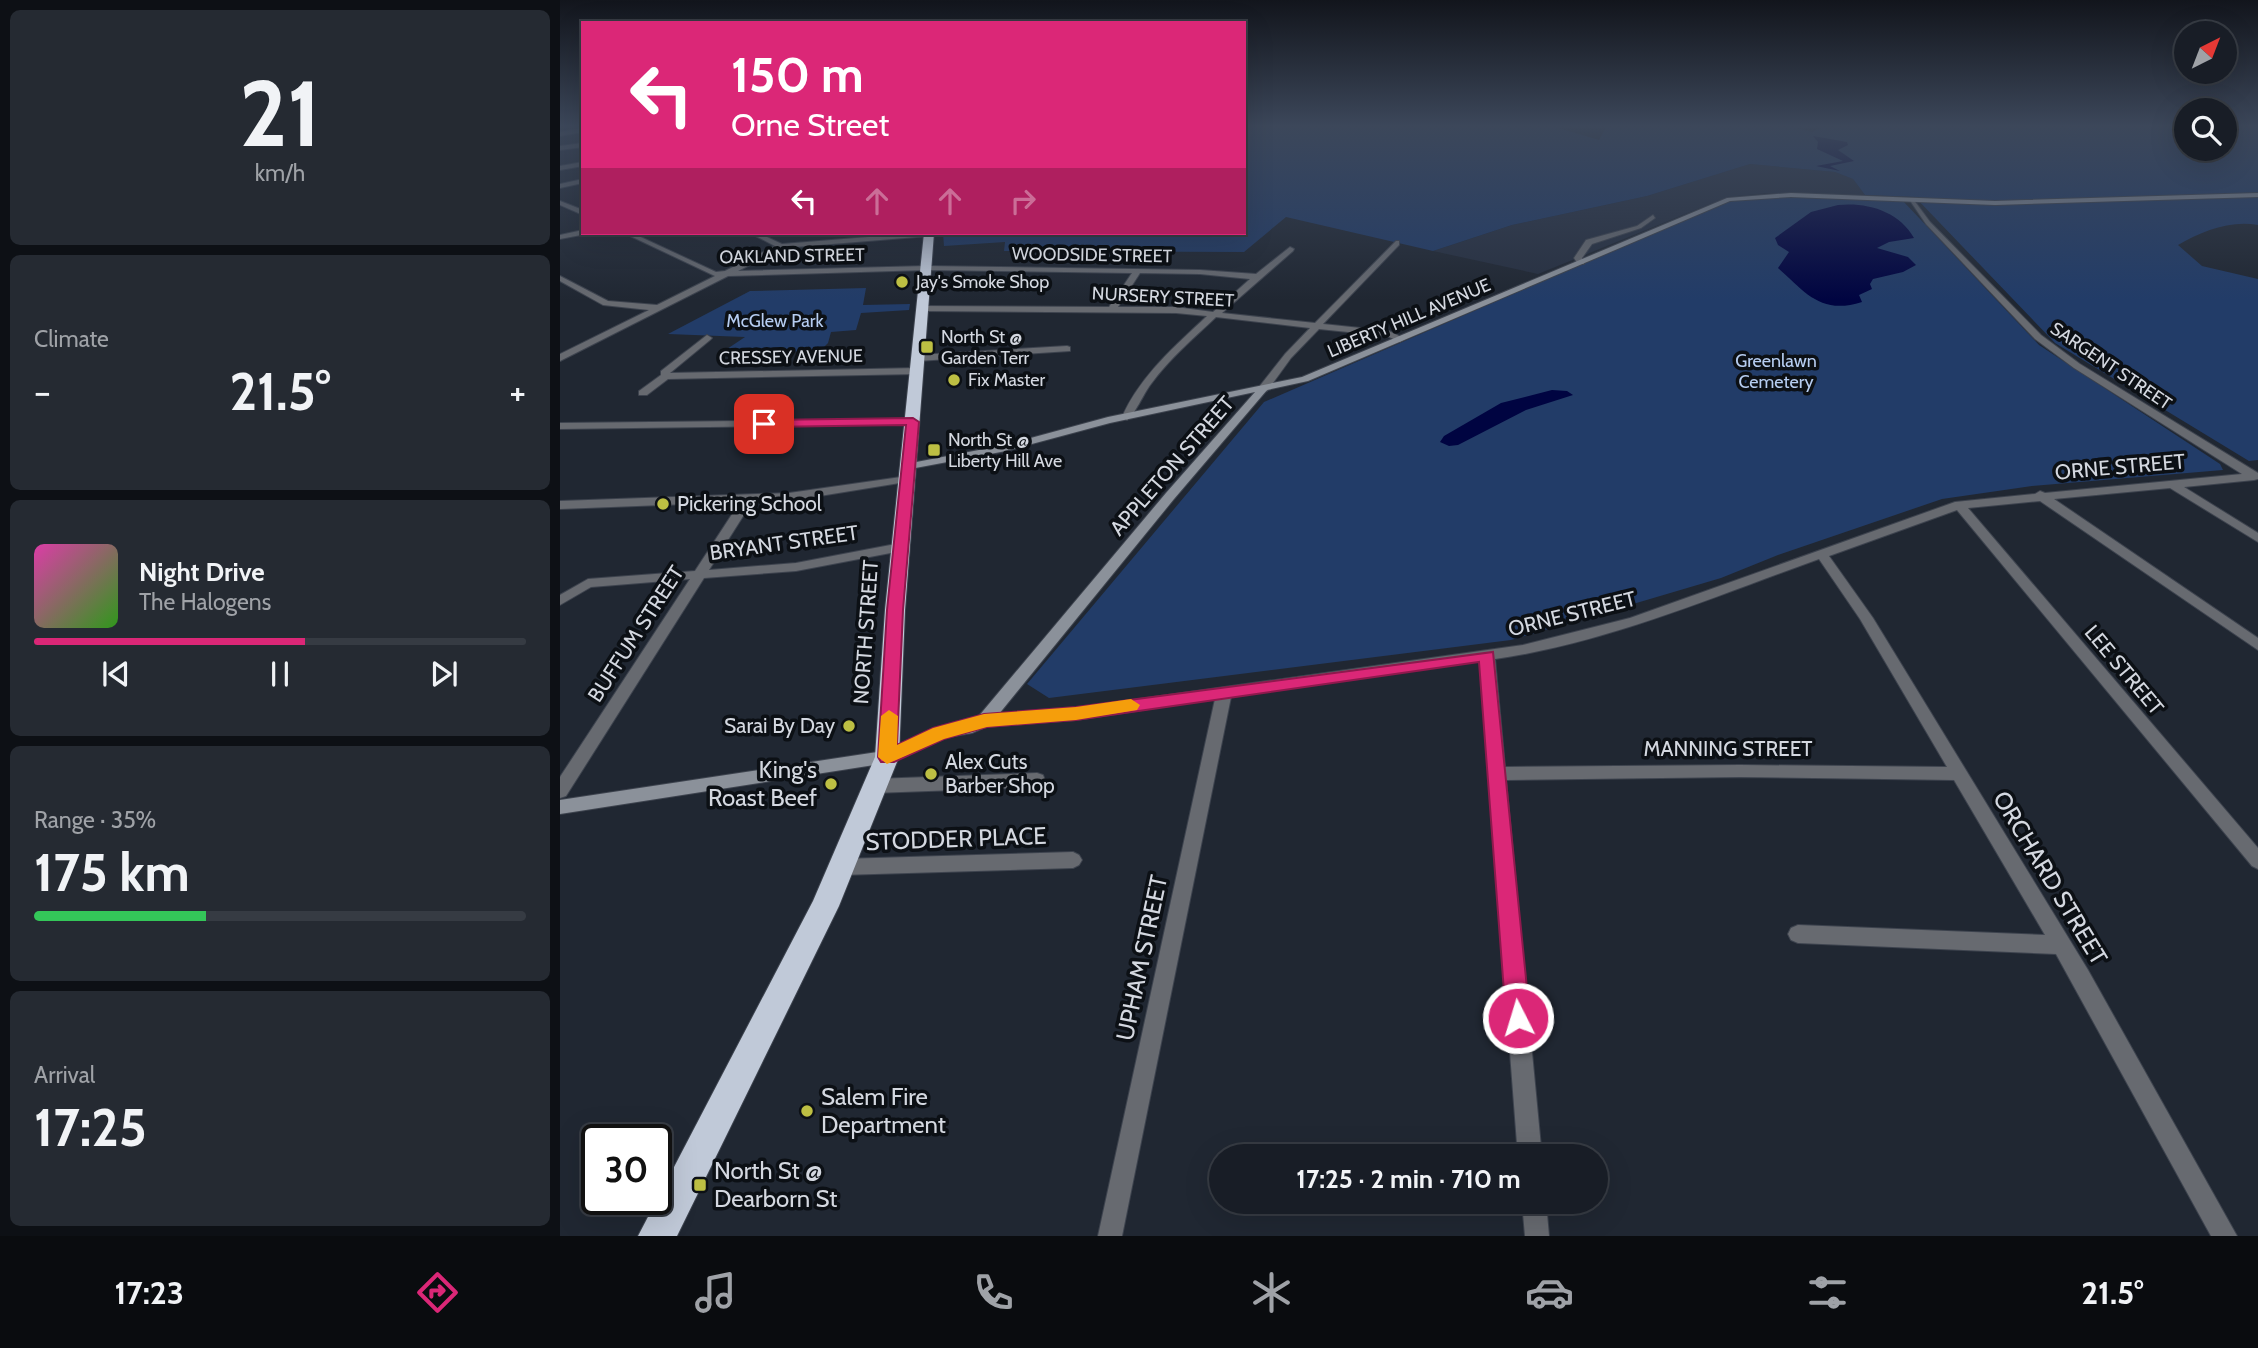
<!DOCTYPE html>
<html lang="en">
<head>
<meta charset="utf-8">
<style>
  :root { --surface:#181d26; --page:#252a32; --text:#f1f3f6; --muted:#9fa2a7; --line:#363b43; --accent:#db2777 }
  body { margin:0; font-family:Cabin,sans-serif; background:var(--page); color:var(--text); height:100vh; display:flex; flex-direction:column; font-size:26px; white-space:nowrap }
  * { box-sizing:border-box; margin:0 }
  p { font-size:23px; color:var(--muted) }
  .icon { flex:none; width:38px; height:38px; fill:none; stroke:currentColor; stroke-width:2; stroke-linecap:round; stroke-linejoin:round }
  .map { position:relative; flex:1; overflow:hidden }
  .drawer { display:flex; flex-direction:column; gap:10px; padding:10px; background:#0d1015; width:560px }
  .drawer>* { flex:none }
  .top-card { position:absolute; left:21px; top:21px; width:665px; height:214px; border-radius:0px; box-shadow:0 7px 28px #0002,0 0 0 2px var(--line); background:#db2777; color:#fff; overflow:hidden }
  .needle { width:46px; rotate:42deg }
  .buttons { position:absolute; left:1614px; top:21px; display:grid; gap:14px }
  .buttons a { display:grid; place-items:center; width:63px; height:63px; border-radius:50%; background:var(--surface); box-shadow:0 7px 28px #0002,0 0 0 2px var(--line); font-size:35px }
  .speed { position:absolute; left:21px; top:1124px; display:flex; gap:14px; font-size:35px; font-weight:700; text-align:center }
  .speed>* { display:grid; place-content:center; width:91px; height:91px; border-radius:50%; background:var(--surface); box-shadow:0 7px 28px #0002,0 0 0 2px var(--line); line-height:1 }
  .speed .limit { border:4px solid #111; border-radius:10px; background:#fff; color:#111 }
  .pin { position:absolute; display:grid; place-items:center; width:60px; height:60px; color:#fff; margin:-30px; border-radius:14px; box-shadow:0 4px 10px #0006 }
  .me { position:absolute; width:77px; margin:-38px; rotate:355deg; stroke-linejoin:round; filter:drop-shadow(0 0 5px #0008) }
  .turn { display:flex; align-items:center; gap:24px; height:147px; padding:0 35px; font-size:32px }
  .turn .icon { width:91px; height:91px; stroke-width:2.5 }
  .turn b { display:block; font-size:49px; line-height:60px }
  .lanes { display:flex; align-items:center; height:66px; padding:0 35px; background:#0003; justify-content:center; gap:35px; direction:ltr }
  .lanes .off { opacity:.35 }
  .big { font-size:52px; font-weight:700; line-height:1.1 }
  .drawer .card { flex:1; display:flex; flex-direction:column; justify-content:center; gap:10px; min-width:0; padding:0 24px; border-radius:10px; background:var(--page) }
  .drawer .dial { align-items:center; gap:0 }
  .dial b { font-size:91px; line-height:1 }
  .song { display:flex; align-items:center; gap:21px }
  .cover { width:84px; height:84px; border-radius:10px; background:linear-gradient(135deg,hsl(320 70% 55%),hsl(110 70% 35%)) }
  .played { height:7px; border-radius:4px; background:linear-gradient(90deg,var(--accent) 55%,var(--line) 55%) }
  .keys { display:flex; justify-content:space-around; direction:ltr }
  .heat { display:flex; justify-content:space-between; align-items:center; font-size:38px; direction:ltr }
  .charge { height:10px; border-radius:5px; background:linear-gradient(90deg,#34c759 35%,var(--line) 0) }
  .trip { position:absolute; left:649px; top:1144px; width:399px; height:70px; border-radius:35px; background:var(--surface); box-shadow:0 7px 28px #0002,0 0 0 2px var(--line); font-weight:700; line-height:70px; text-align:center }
  .dock { display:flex; height:112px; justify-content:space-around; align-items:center; background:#0a0c0f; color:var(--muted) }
  .dock .icon { width:49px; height:49px }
  .dock .active { color:var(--accent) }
  .dock b { font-size:32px; color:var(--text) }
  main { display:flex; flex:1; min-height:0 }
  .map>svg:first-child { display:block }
  .built { fill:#273041 }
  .green { fill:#223c68 }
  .water { fill:#000441 }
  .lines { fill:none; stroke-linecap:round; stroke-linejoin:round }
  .street-casing { stroke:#3d434e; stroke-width:2 }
  .secondary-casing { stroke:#3d434e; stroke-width:2 }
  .highway-casing { stroke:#3d434e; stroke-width:2 }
  .street { fill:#676a70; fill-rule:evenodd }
  .secondary { fill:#8b919a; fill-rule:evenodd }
  .highway { fill:#c0c9d8; fill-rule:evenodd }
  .route { fill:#db2777; stroke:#8e194d; stroke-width:2 }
  .slow { fill:#f59e0b }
  .poi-dot { fill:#bdbf43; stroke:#0c1015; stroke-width:2.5 }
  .labels { text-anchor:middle; stroke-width:7; stroke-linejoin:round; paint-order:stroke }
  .far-street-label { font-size:18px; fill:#d4d8e0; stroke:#0c1015 }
  .far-poi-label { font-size:18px; fill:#d4d8e0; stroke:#0c1015; text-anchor:start }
  .far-park-label { font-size:18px; fill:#b6cdf1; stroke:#0c1015 }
  .street-label { font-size:21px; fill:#d4d8e0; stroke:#0c1015 }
  .poi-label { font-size:21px; fill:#d4d8e0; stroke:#0c1015; text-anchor:start }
  .near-poi-label { font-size:24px; fill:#d4d8e0; stroke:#0c1015; text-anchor:start }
  .near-street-label { font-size:24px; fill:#d4d8e0; stroke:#0c1015 }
</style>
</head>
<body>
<main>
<section class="drawer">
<div class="card dial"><b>21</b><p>km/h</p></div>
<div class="card"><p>Climate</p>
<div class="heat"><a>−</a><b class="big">21.5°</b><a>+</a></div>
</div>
<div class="card">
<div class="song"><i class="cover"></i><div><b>Night Drive</b><p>The Halogens</p></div></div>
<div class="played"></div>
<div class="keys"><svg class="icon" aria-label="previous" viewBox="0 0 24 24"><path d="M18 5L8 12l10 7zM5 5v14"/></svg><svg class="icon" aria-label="pause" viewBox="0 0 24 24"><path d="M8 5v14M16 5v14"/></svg><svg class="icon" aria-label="next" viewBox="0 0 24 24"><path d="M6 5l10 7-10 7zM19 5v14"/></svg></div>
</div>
<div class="card"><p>Range · 35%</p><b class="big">175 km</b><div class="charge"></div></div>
<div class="card"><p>Arrival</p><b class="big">17:25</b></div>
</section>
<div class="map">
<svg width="1698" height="1236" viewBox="0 0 1698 1236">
  <rect width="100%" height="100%" fill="#202732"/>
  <path class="built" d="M1190,164L1275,172L1293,179L1305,195L1208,193L1167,197L978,274L873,251L952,225L1087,196Z"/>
  <path class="green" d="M684,127H995L1039,140L1046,127H1233L1252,132L1263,127H1626V149H1664V127H1698V225C1670,220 1642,231 1618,245L1642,266L1698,279V460L1689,461L1495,343L1355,197L1305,195L1293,179L1275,172L1190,164L1087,196L952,225L873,251L726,217L684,252L444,251L445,242L384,246L383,233H684Z
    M1217,196L1343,201L1479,345L1660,464L1663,470L1472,486L1382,499L1218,555L1161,578L951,640L489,698L467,684L704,402L1165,202Z
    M306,288L303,305L350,304L349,310L301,313L296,330L271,332L268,343L260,351L161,353L185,337L108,334L190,291Z"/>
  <path class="water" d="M1253,136L1287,142L1288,145L1278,150L1294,161L1270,166L1280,171L1256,166L1283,161L1257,149L1258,142Z
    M1278,205C1307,202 1339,211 1354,238L1329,242L1317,248L1348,257L1356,265L1343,272L1313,279L1310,284L1312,289L1299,295L1302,302C1261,315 1246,293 1218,268L1229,252L1218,245L1215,238L1251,212Z
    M992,390L1007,391L1013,395L966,410L898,445L889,446L880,442L884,436L941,403Z"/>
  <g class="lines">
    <defs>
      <path id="street" d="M23,128V132L0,136V132Z
        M23,143V147L0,150V146Z
        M23,162V166L0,170V166Z
        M23,179V183L0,188V184Z
        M1349,199H1353L1370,222L1481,335L1520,364L1698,473V479L1694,480L1624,487L1698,533V542L1610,488L1494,499L1698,638V650L1480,501L1408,508L1698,848V869L1692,866L1397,510L1269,556L1313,618L1528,970L1677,1236H1651L1496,954L1238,943L1231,940L1228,934L1231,928L1238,925L1485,935L1394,780L1180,777L946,780L982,1157H958L920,661L671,697L562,1236H538L655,699L516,720L424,727L418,725L416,721L418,717L516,708L963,645L1070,618L1395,502L1475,494L1480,491L1485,493L1682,474L1514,368L1475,339L1366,224ZM1259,559L1300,619L1387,767L1180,765L945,767L935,659C1046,643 1153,597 1259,559Z
        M0,201L23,210V215L0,205Z
        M1093,215L1095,218L1081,228L1032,244L1022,258L1024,264H1018L1014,258L1026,240L1077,226Z
        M23,230L26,234L0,239V235Z
        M64,233H72L156,272L165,271L215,246L190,233H198L222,244L358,233L373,234L369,236L223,248L178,271L366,266L640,270L696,274L730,247L734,249L733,251L662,313L755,323L836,241H839V245L763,324L829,331L845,339L840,342L827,336L759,329L731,358L707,391L703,392L698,389L699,387L725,354L750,328L656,317C634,338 609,359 591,384C584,393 574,416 567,420L562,417C580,376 615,346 647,316L616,313L362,311L359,310V306L549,307L572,273L366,270L168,276L0,361V354L89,310L43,305L0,281V276L48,301L97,305L155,276ZM580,273L640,274L690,279L653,312L616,307H558Z
        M147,335L152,338L150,340L110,373L357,368L362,371L357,374L108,379L87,395H79V391L101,375V371Z
        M507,346L510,347V351L358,361L353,358L358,355Z
        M353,419L358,422L357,424L0,429V423Z
        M348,476L352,477V481L229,501L192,502L149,570L236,563L341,543L347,547L341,551L236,571L144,578L6,796L0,798V777L130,579L31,587L0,605V595L28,579L135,571L180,502L0,509V501L229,493Z
        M477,773L483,775L485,780L483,785L477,787L314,793L308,791L306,786L308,781L314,779Z
        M513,852L519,855L522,860L519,865L513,868L281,875L274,873L272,867L274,861L281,859Z
        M962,1202H986L989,1236H965Z"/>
      <path id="secondary" d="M1231,193L1435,201L1698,193V197L1435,205L1231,197L1170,201L748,381L707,390L614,499L430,725L412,733L383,738L327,763L0,814V800L324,751L374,729L409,722L418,717L606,493L695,392L550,423L446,451L350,469L344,466L346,464L445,445L548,417L742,377L1167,198Z"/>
      <path id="highway" d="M364,233H374L345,610L339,757L279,906L117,1236H78L253,901L315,757L325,610Z"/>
    </defs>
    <use href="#street" class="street-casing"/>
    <use href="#secondary" class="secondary-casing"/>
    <use href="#highway" class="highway-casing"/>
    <use href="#street" class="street"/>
    <use href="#secondary" class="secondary"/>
    <use href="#highway" class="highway"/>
  </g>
  <linearGradient id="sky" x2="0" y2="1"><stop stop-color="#12151c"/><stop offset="0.42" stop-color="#3c475a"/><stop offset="1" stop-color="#3c475a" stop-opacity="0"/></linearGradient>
  <rect width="1698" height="300" fill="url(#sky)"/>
  <path class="route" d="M353,418L359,422L343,610L337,745L373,728L424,714L516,707L933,652L970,1018L966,1026L958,1029L949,1026L946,1018L919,662L516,720L427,727L384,739L334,762H321L318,757L327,610L346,425L204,427L198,424L204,420Z"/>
  <path class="slow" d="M571,699L580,705L577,710L516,720L427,727L384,739L327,764L318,757L321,716L329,710L338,716L337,745L373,728L424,714L516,707Z"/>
  <g class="poi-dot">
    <circle cx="342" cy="282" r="7"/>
    <rect x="360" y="340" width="14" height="14" rx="3.5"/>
    <circle cx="394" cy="380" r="7"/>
    <rect x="367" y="443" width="14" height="14" rx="3.5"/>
    <circle cx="103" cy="504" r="7"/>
    <circle cx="289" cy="726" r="7"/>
    <circle cx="371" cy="774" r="7"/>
    <circle cx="271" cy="784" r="7"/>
    <circle cx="247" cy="1111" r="7"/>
    <rect x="133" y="1178" width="14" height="14" rx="3.5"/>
  </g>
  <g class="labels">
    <g class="far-street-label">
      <text transform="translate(532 255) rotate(1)" y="6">WOODSIDE STREET</text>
      <text transform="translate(232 256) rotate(-1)" y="6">OAKLAND STREET</text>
      <text transform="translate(603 297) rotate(3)" y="6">NURSERY STREET</text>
      <text transform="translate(849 318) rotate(-23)" y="6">LIBERTY HILL AVENUE</text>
      <text transform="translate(231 357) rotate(-1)" y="6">CRESSEY AVENUE</text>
      <text transform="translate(1551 366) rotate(34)" y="6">SARGENT STREET</text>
    </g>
    <g class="far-poi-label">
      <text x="356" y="288">Jay's Smoke Shop</text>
      <text x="381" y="343">North St @<tspan x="381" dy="21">Garden Terr</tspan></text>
      <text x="408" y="386">Fix Master</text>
      <text x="388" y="446">North St @<tspan x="388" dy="21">Liberty Hill Ave</tspan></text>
    </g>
    <g class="far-park-label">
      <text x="215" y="327">McGlew Park</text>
      <text x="1216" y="367">Greenlawn<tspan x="1216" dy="21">Cemetery</tspan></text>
    </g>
    <g class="street-label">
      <text transform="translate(612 466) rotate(-49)" y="7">APPLETON STREET</text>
      <text transform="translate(1560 467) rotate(-5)" y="7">ORNE STREET</text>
      <text transform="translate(224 543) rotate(-8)" y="7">BRYANT STREET</text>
      <text transform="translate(1012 614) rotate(-14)" y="7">ORNE STREET</text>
      <text transform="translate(306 632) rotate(-86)" y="7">NORTH STREET</text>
      <text transform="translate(76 634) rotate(-57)" y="7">BUFFUM STREET</text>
      <text transform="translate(1564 670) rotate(50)" y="7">LEE STREET</text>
      <text x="1168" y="756">MANNING STREET</text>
    </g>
    <g class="poi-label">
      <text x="117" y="511">Pickering School</text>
      <text x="275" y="733" text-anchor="end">Sarai By Day</text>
      <text x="385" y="769">Alex Cuts<tspan x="385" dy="24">Barber Shop</tspan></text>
    </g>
    <g class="near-poi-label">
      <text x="257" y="778" text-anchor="end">King's<tspan x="257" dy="28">Roast Beef</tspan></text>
      <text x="261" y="1105">Salem Fire<tspan x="261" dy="28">Department</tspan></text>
      <text x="154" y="1179">North St @<tspan x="154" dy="28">Dearborn St</tspan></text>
    </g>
    <g class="near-street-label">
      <text transform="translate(396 839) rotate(-2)" y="8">STODDER PLACE</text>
      <text transform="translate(1490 878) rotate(59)" y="8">ORCHARD STREET</text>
      <text transform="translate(582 958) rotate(-78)" y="8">UPHAM STREET</text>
    </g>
  </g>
</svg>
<div class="buttons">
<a><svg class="needle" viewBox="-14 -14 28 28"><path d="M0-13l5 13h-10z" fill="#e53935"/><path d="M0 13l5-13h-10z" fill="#9fa2a7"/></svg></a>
<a><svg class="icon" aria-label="search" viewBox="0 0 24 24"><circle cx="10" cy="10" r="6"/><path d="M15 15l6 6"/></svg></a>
</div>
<div class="speed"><div class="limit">30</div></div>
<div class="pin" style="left:204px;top:424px;background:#d93025"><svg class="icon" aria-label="arrive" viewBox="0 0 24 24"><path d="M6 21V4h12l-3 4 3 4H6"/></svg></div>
<svg class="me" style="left:958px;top:1018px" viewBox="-20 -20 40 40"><circle r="17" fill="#db2777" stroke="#fff" stroke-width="3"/><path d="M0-11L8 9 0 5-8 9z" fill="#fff"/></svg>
<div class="trip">17:25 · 2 min · 710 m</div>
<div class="top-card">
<div class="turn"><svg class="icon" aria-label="left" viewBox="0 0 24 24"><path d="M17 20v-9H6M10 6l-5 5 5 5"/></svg><div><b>150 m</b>Orne Street</div></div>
<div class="lanes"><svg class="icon" aria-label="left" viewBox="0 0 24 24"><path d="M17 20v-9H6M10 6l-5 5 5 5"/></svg><svg class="icon off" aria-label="ahead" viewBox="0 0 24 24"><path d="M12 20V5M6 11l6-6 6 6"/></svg><svg class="icon off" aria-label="ahead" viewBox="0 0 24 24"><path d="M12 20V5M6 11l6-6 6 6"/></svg><svg class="icon off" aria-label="right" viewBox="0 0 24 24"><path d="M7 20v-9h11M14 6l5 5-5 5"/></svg></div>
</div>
</div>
</main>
<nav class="dock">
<b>17:23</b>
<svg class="icon active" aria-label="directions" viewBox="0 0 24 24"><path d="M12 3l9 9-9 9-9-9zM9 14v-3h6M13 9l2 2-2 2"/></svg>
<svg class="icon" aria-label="music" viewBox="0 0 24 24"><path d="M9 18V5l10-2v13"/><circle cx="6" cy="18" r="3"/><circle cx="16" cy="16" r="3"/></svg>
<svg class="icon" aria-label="phone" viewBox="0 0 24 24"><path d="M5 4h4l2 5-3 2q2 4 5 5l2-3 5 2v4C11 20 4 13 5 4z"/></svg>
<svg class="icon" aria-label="climate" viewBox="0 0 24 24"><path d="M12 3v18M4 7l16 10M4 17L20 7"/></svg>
<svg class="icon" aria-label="car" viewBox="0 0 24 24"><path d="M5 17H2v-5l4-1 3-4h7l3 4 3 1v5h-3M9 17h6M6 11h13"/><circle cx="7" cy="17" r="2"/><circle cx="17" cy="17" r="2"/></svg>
<svg class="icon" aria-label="filters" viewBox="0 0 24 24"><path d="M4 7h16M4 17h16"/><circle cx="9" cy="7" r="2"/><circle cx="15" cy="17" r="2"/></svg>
<b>21.5°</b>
</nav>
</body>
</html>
